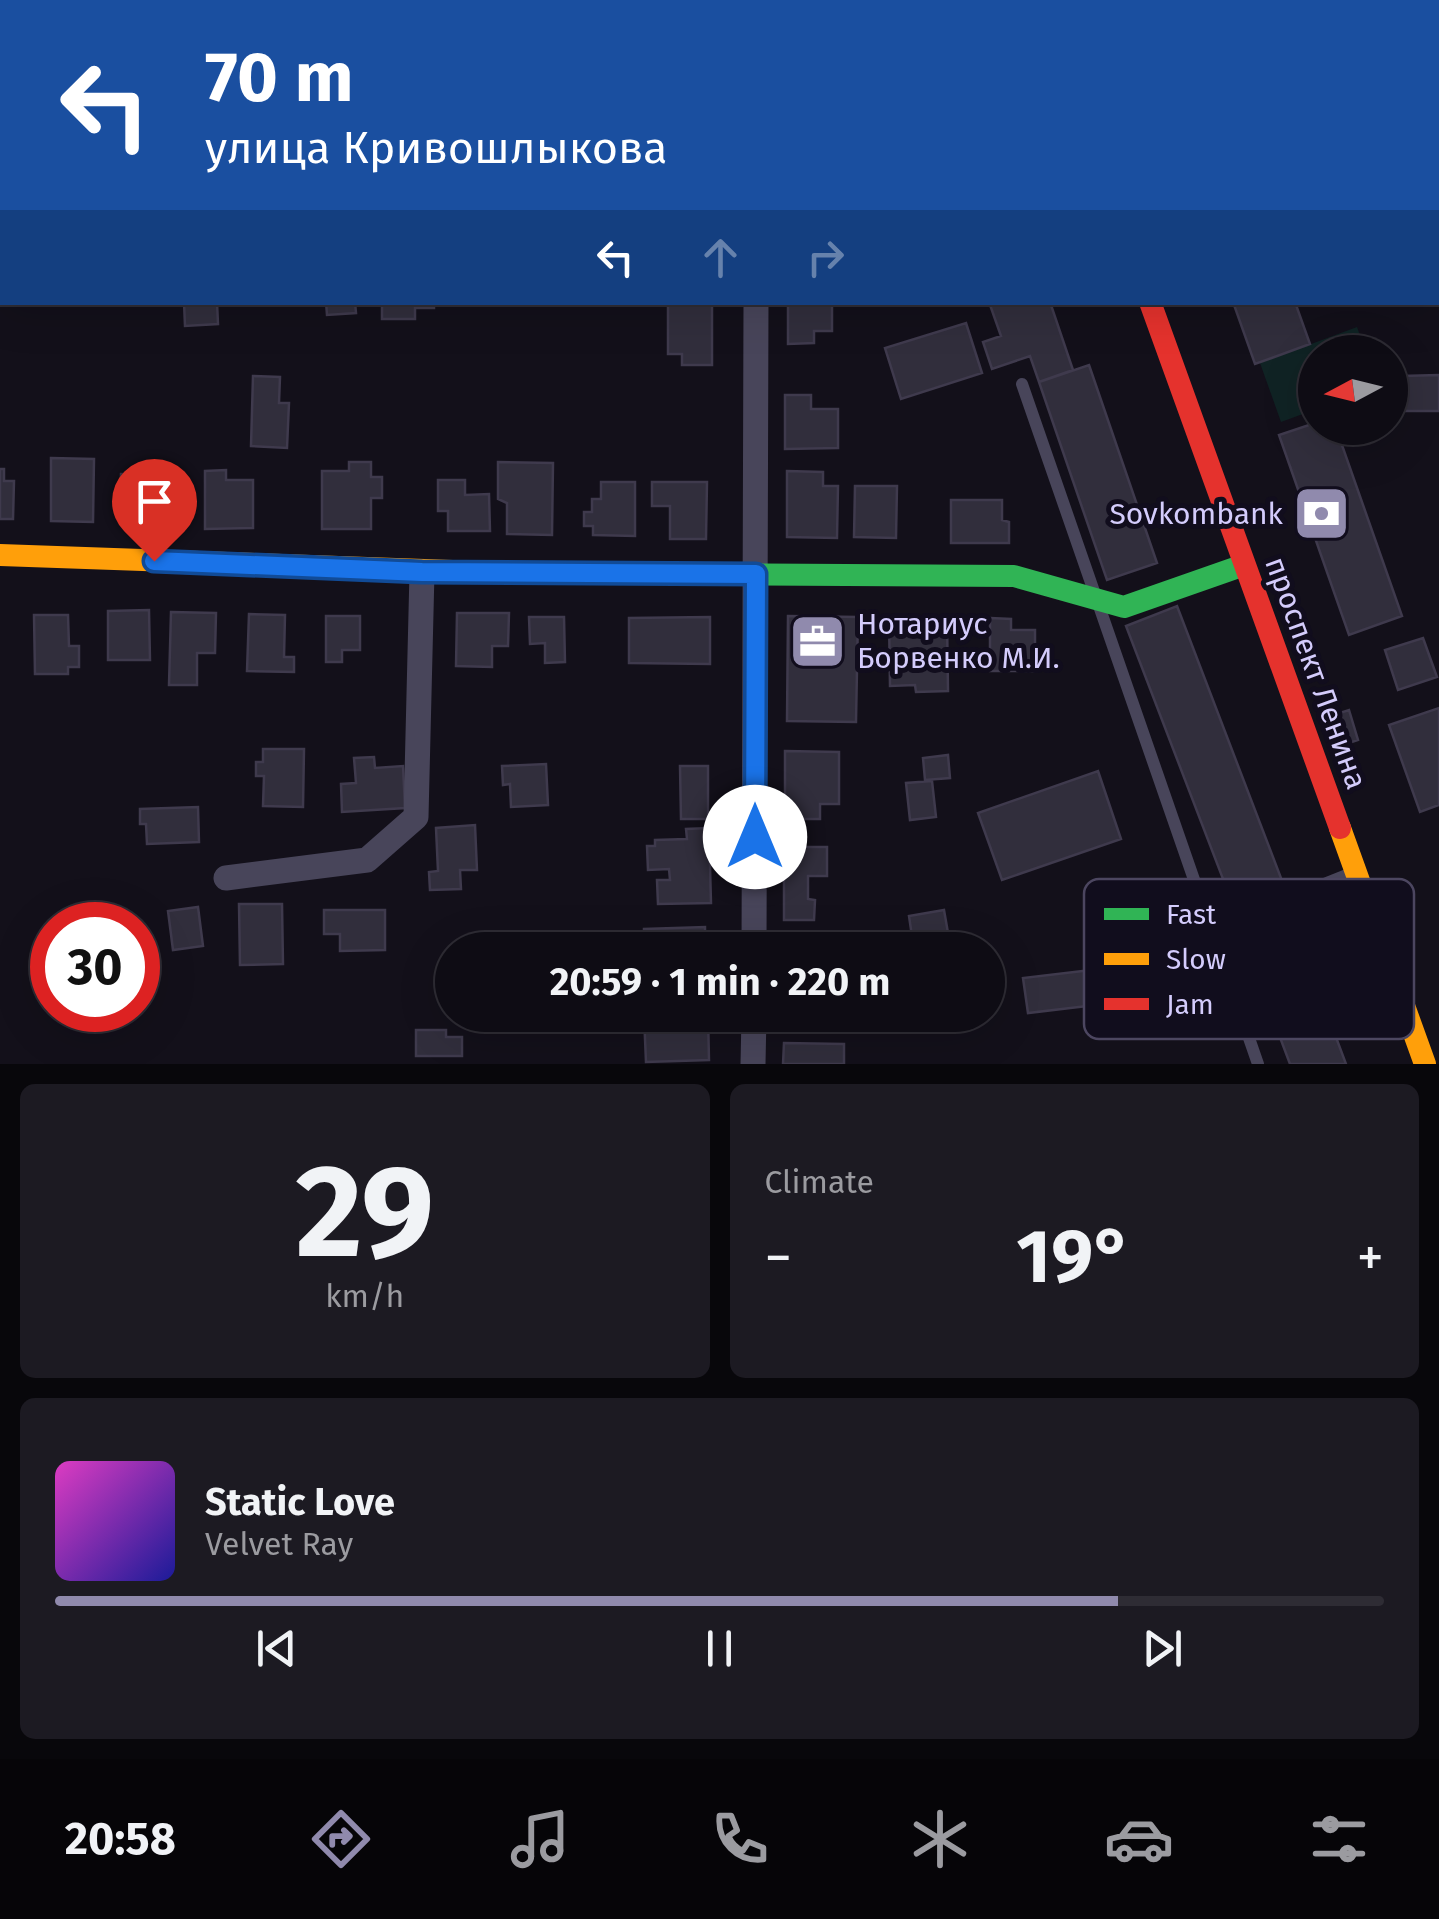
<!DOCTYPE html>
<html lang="en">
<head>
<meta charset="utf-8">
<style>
  :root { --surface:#0e0c14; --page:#1c1a22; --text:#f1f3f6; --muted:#9b9ba0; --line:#2e2c34; --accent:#908aad }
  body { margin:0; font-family:"Fira Sans",sans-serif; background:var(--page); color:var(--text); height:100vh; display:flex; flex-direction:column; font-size:38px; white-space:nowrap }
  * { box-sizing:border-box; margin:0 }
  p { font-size:32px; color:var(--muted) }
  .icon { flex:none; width:55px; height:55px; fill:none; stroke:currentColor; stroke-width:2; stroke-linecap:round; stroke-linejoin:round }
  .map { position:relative; height:1064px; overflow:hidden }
  .sheet { display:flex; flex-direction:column; gap:20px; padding:20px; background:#08070b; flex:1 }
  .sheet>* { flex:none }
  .guide { position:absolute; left:0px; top:0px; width:1440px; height:305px; box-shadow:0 10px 40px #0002,0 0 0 2px var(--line); background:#1a4fa0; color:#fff; overflow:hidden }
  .needle { width:65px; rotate:263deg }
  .fabs { position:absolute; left:1298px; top:335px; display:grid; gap:20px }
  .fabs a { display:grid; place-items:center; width:110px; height:110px; border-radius:50%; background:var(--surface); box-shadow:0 10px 40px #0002,0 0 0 2px var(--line); font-size:50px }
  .speed { position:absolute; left:30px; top:902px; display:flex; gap:20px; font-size:50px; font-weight:700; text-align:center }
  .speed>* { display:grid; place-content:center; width:130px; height:130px; border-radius:50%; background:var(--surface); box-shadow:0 10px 40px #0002,0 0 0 2px var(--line); line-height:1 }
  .speed .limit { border:15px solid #d22; background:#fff; color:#111 }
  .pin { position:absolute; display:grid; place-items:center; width:85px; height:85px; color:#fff; margin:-102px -42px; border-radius:50% 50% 50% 0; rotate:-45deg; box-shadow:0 0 10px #0007 }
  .pin .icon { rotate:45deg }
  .me { position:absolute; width:110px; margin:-55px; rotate:0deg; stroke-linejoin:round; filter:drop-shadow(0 0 8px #0008) }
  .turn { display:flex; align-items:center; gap:35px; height:210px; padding:0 40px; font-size:45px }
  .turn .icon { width:130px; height:130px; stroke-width:2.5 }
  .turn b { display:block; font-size:70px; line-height:85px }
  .lanes { display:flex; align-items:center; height:95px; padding:0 40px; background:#0003; justify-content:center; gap:50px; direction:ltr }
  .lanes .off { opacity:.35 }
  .big { font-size:75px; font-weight:700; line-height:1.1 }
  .sheet .tile { flex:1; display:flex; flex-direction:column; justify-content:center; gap:15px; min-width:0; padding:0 35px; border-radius:15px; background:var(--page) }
  .sheet .dial { align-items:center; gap:0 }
  .dial b { font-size:130px; line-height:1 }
  .song { display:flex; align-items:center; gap:30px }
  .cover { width:120px; height:120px; border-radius:15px; background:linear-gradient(135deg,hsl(310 70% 55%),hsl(240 70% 35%)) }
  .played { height:10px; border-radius:5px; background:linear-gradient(90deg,var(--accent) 80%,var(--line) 80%) }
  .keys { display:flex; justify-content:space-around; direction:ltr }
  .heat { display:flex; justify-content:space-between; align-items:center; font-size:55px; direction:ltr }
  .sheet .tiles { flex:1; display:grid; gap:20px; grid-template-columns:1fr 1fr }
  .tile:last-child { grid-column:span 2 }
  .trip { position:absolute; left:435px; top:932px; width:570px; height:100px; border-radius:50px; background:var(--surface); box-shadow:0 10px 40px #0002,0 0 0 2px var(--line); font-weight:700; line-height:100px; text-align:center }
  .tab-bar { display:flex; height:160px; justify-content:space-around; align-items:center; background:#060508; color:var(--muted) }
  .tab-bar .icon { width:70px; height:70px }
  .tab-bar .current { color:var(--accent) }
  .tab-bar b { font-size:45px; color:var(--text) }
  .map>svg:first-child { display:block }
  .green { fill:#102324 }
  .building { fill:#312e3c; stroke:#3f3a4d; stroke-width:2.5 }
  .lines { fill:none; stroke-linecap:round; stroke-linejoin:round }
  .lane { stroke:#48455a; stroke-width:12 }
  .street { stroke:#48455a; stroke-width:25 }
  .fast { stroke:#30b455; stroke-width:22 }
  .slow { stroke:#ff9f0a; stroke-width:22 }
  .jam { stroke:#e5322d; stroke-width:22 }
  .route-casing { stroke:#114b97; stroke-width:25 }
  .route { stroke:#1a73e8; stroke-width:18 }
  .labels { text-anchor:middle; stroke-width:10; stroke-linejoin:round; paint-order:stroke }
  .poi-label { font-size:30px; fill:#d4ccfc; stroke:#110d1d; text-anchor:end }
  .street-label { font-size:30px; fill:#d4ccfc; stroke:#110d1d }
  .key { fill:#110d1d; stroke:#4c4660; stroke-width:2.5 }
  .key-label { font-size:28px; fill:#d4ccfc }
</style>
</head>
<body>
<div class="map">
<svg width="1439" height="1064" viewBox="0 0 1439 1064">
  <rect width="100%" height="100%" fill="#13101a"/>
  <path class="green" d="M1357,327L1366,352H1315V419L1311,411L1281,422L1260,363Z"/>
  <path class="building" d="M184,302H217L218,324L185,326Z
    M326,302H355L356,313L327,315Z
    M382,302H434V308H415V319H382Z
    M788,302H832V331H814V343L788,344Z
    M989,302H1050L1073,370L1039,382L1030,356L992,369L983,342L1001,336Z
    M1233,302H1295L1310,344L1255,364Z
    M668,304H712V365H682V354H668Z
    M966,323L982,373L901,399L885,348Z
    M1089,365L1157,563L1107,580L1039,382Z
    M1439,375V411H1403L1402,376Z
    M253,376L280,377L279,403H289L287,448L251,446Z
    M785,395H811V409H838V448L785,449Z
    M1315,423V428H1336L1402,616L1349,635L1279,435Z
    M51,458L94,459L93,522L51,521Z
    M349,462H371V477H382V498H371V529H322V471H349Z
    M498,462L553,463L552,535L507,534V503L498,499Z
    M0,469H4V481H14L13,519H0Z
    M226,470V480H253V528L205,529V471Z
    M787,471L823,472V486H838L837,538L787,537Z
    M121,474L158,475L156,520L119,518Z
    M438,480H465V495L489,494L490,531H448V511H438Z
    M601,482H635V536L593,535V526H584V512H592V499H601Z
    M652,482H707L706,539H670V506H652Z
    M855,486H897L896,538L854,537Z
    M951,500H1002V520L1009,522V543H951Z
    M1177,606L1284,886L1233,905L1126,626Z
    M149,610L150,660H108V611Z
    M171,612L216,613L215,653H197V685H169Z
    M457,613H509L508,646H492V667L456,666Z
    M249,614L285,615L284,657H294V672L247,671Z
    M34,615H68L69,646H79V667H68V674H35Z
    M326,616H360V650H342V662H326Z
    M788,616L858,617L856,722L787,721Z
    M529,617H564L565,662L545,663V643L530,644Z
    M710,617V664L629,663V618Z
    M947,617L948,691L916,692L915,685L890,686L889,618Z
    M990,618L1011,619V630H1035V671H990Z
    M1423,638L1437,677L1398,690L1385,650Z
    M1439,708V805L1420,812L1389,725Z
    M1349,710L1358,740L1340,746L1330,716Z
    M263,749H304L303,807L263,806L264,776H256V762H263Z
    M785,751L839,752V804H820V819H785Z
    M948,755L950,778L925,780L923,758Z
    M374,757L375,768L403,766L405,808L342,812L341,784L356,783L354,758Z
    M546,764L548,805L511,807L510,784L503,785L502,766Z
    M680,766H708V819H681Z
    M1098,771L1121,839L1002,880L978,813Z
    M932,781L936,817L910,820L906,783Z
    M198,807L199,842L147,844L146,824H140V809Z
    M475,825L477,870H460L461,889L430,890L429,872L438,871L436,828Z
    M709,828L711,903L658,904L657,880H670L669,869L648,870L647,846H655V840L687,839L686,829Z
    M784,847H827V876H808V899L815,900L814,920H784Z
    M239,904H282L283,964L240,965Z
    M198,907L203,946L173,950L168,911Z
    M1288,909L1346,1064H1290L1239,928Z
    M324,910H385V950L340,951V934H324Z
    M944,910L951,950H914L909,916Z
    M705,927V950H644V929Z
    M784,941H823V950H784Z
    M1134,965L1138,1000L1028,1013L1023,978Z
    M644,1015H708L709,1060L646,1062Z
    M416,1030H446V1037H462V1056H416Z
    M784,1043L844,1044V1064H783Z"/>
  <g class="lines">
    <path class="lane" d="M871,0L872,2
      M1022,384L1258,1064
      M1284,900L1354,872
      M1206,919L1235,918"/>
    <path class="street" d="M756,0V2
      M1438,79H1439
      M226,878L367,860L416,817L422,572
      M754,950L756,302
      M753,1064L754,1015"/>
    <path class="fast" d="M511,573L1014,576L1124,607L1244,565"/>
    <path class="slow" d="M0,555L511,573
      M1340,828L1425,1064"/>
    <path class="jam" d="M1040,0L1041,2
      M1150,302L1340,828"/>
  </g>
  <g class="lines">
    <defs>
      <path id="route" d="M154,561L422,572L756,574L755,837"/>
    </defs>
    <use href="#route" class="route-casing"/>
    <use href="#route" class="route"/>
  </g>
  <defs>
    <symbol id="bank-square" viewBox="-11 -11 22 22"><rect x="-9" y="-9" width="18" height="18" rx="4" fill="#908aad" stroke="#110d1d"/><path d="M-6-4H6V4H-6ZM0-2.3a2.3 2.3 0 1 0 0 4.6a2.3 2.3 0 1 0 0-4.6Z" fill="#fff"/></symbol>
    <symbol id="office-square" viewBox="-11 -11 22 22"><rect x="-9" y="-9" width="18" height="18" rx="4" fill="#908aad" stroke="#110d1d"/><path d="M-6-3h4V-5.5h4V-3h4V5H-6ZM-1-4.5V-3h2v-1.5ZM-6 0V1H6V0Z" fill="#fff"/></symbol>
  </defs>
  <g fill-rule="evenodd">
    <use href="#bank-square" x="1290" y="482" width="63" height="63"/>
    <use href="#office-square" x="786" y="610" width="63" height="63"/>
  </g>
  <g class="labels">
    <g class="poi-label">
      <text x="1283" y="524">Sovkombank</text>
      <text x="857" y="634" text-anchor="start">Нотариус<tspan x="857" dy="34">Борвенко М.И.</tspan></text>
    </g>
    <g class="street-label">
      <text transform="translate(1316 673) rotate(70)" y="10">проспект Ленина</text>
    </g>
  </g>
  <rect x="1084" y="879" width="330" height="160" rx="15" class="key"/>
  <rect x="1104" y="908" width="45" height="12" fill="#30b455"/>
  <rect x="1104" y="953" width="45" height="12" fill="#ff9f0a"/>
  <rect x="1104" y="998" width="45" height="12" fill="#e5322d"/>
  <g class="key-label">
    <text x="1166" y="924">Fast</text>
    <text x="1166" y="969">Slow</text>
    <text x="1166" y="1014">Jam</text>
  </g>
</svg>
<div class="fabs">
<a><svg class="needle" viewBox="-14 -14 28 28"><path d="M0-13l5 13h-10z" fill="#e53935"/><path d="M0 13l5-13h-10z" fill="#9b9ba0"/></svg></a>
</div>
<div class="speed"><div class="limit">30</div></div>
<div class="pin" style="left:154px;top:561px;background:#d93025"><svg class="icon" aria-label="arrive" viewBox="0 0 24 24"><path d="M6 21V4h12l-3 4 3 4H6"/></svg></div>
<svg class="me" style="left:755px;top:837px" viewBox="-20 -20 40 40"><circle r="19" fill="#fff"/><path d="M0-13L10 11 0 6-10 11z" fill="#1a73e8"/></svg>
<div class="trip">20:59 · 1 min · 220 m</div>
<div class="guide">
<div class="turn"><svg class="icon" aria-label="left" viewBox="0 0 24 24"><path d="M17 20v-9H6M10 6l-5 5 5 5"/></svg><div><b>70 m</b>улица Кривошлыкова</div></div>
<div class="lanes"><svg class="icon" aria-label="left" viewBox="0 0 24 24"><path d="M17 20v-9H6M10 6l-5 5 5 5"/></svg><svg class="icon off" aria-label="ahead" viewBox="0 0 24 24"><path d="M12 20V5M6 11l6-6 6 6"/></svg><svg class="icon off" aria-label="right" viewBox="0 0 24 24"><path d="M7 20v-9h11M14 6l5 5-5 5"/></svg></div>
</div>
</div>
<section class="sheet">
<div class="tiles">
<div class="tile dial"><b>29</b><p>km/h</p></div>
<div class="tile"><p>Climate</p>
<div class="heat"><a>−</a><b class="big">19°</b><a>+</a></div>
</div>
<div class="tile">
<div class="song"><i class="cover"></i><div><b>Static Love</b><p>Velvet Ray</p></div></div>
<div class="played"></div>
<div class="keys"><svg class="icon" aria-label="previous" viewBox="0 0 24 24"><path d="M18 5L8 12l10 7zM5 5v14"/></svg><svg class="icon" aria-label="pause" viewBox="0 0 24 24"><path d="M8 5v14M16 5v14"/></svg><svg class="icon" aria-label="next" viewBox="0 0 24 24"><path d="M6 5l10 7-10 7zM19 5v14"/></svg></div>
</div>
</div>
</section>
<nav class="tab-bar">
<b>20:58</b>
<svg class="icon current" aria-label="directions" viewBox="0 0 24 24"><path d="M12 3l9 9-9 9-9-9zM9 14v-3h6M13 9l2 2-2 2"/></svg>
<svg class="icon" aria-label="music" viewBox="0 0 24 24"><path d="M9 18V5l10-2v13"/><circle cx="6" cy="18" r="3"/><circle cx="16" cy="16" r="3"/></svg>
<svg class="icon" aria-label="phone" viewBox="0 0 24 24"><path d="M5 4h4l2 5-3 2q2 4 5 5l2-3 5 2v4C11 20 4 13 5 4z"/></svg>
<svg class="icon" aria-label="climate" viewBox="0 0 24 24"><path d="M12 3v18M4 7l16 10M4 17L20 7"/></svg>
<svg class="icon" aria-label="car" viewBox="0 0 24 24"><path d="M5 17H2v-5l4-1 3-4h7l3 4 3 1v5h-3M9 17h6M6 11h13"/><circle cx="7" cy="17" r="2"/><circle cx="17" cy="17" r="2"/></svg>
<svg class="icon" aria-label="filters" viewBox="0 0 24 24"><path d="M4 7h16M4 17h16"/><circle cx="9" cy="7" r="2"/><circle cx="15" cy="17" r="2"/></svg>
</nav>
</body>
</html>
